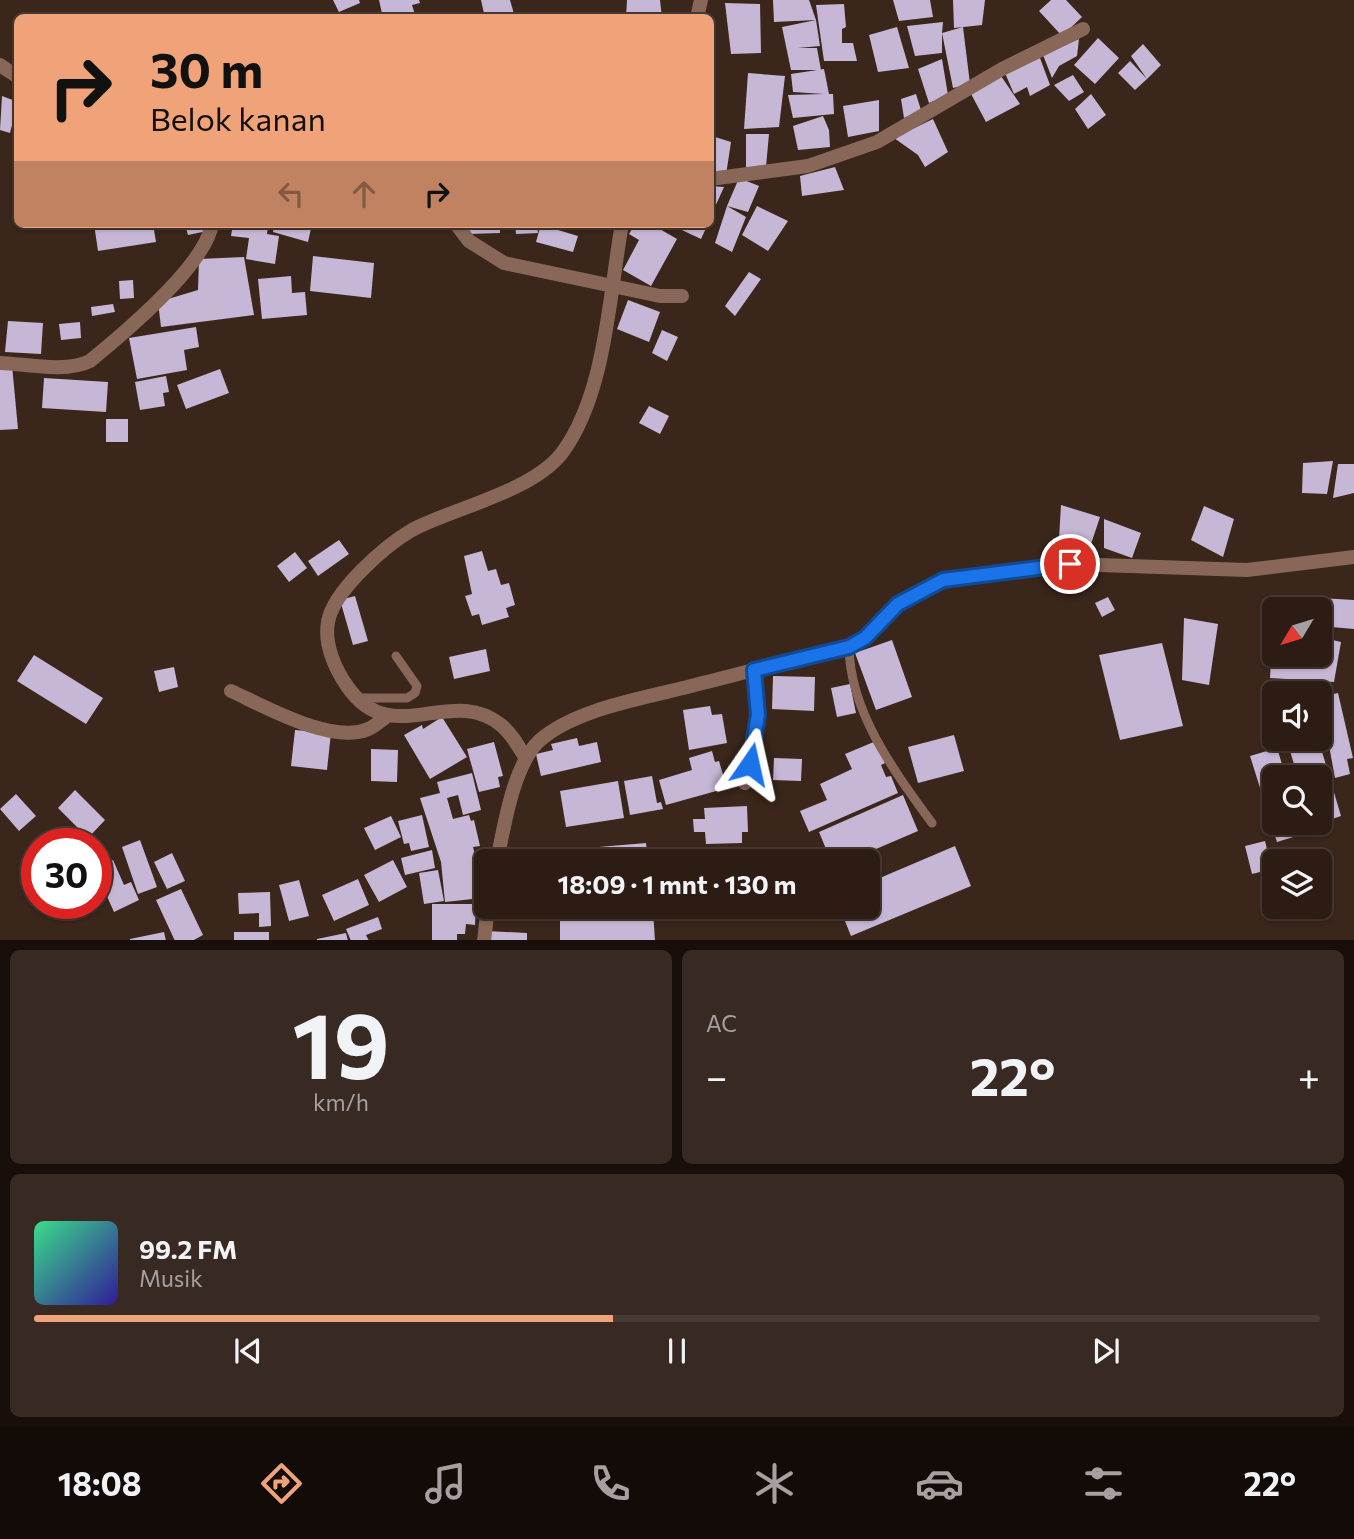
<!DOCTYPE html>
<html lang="id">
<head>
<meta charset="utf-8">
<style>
  :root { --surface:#2c1c14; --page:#382922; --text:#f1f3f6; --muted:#a6a1a0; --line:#483a34; --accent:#f0a378 }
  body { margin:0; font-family:Commissioner,sans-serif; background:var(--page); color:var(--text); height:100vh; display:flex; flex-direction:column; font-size:26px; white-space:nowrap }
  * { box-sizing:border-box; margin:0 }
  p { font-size:23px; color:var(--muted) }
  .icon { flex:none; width:38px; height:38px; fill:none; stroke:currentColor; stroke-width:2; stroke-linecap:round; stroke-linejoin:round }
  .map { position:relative; height:940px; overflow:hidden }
  .drawer { display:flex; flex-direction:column; gap:10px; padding:10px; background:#180f0b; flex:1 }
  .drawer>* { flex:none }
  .hud { position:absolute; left:14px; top:14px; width:700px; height:214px; border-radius:10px; box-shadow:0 2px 5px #0004,0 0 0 2px var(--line); background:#f0a378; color:#111; overflow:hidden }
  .needle { width:46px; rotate:232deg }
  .tools { position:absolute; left:1262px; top:597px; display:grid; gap:14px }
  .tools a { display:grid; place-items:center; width:70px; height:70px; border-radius:10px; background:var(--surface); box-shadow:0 2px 5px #0004,0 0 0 2px var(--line); font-size:35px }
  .speed { position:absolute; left:21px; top:828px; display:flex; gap:14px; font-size:35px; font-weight:700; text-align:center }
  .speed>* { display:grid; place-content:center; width:91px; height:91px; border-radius:50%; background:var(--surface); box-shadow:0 2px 5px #0004,0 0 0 2px var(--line); line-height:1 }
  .speed .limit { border:10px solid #d22; background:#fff; color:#111 }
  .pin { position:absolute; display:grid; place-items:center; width:60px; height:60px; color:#fff; margin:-30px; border:4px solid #fff; border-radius:50%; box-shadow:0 2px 7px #0007 }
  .me { position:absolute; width:77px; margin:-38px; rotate:11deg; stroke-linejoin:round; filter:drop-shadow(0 0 5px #0008) }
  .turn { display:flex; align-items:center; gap:24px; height:147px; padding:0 21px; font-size:32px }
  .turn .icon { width:91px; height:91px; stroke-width:2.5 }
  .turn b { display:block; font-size:49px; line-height:60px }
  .lanes { display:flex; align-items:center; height:66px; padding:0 21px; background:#0003; justify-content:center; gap:35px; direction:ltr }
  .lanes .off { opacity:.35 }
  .big { font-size:52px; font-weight:700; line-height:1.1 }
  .drawer .tile { flex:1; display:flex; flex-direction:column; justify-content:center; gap:10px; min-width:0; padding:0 24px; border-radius:10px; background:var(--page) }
  .drawer .dial { align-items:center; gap:0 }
  .dial b { font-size:91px; line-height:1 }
  .song { display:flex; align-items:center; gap:21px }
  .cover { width:84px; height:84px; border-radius:10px; background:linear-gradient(135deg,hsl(150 70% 55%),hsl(250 70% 35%)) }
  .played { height:7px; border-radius:4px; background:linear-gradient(90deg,var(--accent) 45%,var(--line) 45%) }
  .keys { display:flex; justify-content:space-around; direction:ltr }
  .heat { display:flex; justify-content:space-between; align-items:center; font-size:38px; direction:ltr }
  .drawer .tiles { flex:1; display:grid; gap:10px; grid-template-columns:1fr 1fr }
  .tile:last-child { grid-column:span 2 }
  .trip { position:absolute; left:474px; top:849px; width:406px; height:70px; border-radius:10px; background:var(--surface); box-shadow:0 2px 5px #0004,0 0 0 2px var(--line); font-weight:700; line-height:70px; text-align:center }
  .menu { display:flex; height:112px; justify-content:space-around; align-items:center; background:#120b08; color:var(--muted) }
  .menu .icon { width:49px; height:49px }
  .menu .on { color:var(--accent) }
  .menu b { font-size:32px; color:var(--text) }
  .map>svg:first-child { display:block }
  .building { fill:#c7b7d6 }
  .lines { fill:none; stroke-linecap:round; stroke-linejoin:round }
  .lane { stroke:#886759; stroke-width:9 }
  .street { stroke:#886759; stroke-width:14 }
  .route-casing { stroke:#114b97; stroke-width:18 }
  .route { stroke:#1a73e8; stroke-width:12 }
</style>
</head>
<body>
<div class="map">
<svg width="1354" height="941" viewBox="0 0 1354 941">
  <rect width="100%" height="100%" fill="#3a261a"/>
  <path class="building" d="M333,0H359L360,3L339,12Z
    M379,0H419L420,3L412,5L416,18H383Z
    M481,0H510L514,14L485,18Z
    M627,0H660L662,18H626Z
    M773,0H809L816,20L820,46L798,48H817L821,70H791L782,27L816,20L774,22Z
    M893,0H930L933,17L899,21Z
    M953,0H985L982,25L954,28Z
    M1051,0H1066L1082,17L1062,36L1039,11Z
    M725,3L760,4L761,53L731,54Z
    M844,4L846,27L842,29V43H853L857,61H824L816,5Z
    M943,22L942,33L963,27L970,84L953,88L942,33V53L915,56L907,26Z
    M897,27L909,68L878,72L869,35Z
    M1098,38L1119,58L1095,84L1074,65Z
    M1079,39L1077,56L1059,66L1052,78L1043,55Z
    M1143,44L1161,65L1147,79L1131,56Z
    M1040,58L1050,85L1030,96L1027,87L1014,94L1005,73Z
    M942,59L948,95L929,103L918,69Z
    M1130,61L1147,79L1135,90L1118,73Z
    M824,69L829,94H833L834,114L793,118L788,95L824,94L793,92L791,74Z
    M748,73L785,76L779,127L744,129Z
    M1073,75L1084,92L1069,101L1054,85Z
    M1001,76L1020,104L986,122L970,92Z
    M916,94L921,110L904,118L901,99Z
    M1091,94L1106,115L1088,129L1075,109Z
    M2,96L18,102L10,133L0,130Z
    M879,100V131L848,137L843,106Z
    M823,116L829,130L830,147L798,150L793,126Z
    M933,119L948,152L925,167L918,155L894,138Z
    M746,134H769L766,167L746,172Z
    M712,136L731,142L726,175L711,176Z
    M835,167L844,190L802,196L800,176Z
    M739,178L759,186L748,212L727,206L746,217L732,252L715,243L727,206Z
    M710,186L724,187L710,218Z
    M757,206L788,221L768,251L742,235Z
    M94,224H153L156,242L98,251Z
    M185,224H206L207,231L188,235Z
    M233,224L268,226L267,234L279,236L275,264L246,259L249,238L231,236Z
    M274,224H312L308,242L273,232Z
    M466,224H500V233L467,234Z
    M515,224H537L538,233L516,234Z
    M541,224H560L558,230L578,236L573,252L536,242Z
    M635,224H651L677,239L651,286L623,270L639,240L629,234Z
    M669,224H708L701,239Z
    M313,256L374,263L371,298L310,291Z
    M244,257L254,315L161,327L158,302L198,290L199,259Z
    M749,272L761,279L735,316L725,306Z
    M291,276L292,293L305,292L307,315L262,319L258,279Z
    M133,280L134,298L120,299L119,281Z
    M628,300L660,312L649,342L617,329Z
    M113,304L115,312L92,316L91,307Z
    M8,321L43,323L41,354L5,352Z
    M80,322L81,338L61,340L59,324Z
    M196,327L199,347L184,350L187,370L137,379L129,338Z
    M662,330L678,337L667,361L652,353Z
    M0,365H12L18,429L0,430Z
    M220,369L229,393L186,409L177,385Z
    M166,376L169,392L163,393L165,406L140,410L135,382Z
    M44,378L108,382L106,412L42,408Z
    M649,406L669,416L660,434L639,423Z
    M106,419H128V442H106Z
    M1333,461L1327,494L1302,493L1303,463Z
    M1338,464H1354V493L1333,498Z
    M1061,505L1100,517L1090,547L1059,539Z
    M1204,506L1234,519L1223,557L1191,540Z
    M1104,519L1141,533L1132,558L1104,548Z
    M339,540L349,554L318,576L308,561Z
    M482,551L488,571L496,569L501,585L509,583L515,605L506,608L509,617L482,625L479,614L472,616L465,596L472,594L464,556Z
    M295,552L307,568L289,582L277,566Z
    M355,596L368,641L353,645L340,600Z
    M1108,597L1115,610L1102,617L1095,603Z
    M1303,597L1354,600V629L1320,626V609H1302Z
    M1184,618L1218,624L1209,685L1182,680Z
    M1320,637L1341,642L1334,682L1270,678L1272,644L1274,654H1320Z
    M892,640L912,697L876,710L855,653Z
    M1162,643L1183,726L1120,740L1099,655Z
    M486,649L490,671L454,679L449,657Z
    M34,655L103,698L86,724L17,681Z
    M174,667L178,687L159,692L154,671Z
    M773,676L815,677L814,711L772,709Z
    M850,684L856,713L837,717L831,688Z
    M1338,693L1353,758L1347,759L1350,774L1335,778L1320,697Z
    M710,706L712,715L722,714L727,743L689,750L683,710Z
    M442,717L467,757L430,779L404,735L422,725L423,729Z
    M295,730L331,733L327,770L291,766Z
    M954,735L964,771L918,783L908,747Z
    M577,738L579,746L597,742L601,762L541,776L536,754L553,750L551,744Z
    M1286,738H1318L1341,816L1320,823V777H1298Z
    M876,741L885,763L881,765L886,777L891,776L898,793L809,832L800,811L827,800L820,784L852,769L845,754Z
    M494,742L503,776L498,777L500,787L479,792L467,749Z
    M1277,748L1286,777H1274V822H1300L1303,834L1277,842L1250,756Z
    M371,749L398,750L397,782L371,781Z
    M712,751L715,762L719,761L727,788L666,805L659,780L692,770L689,758Z
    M774,758L802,759L801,781L773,780Z
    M472,773L481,810L463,815L458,795L447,798L453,819L469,815L471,821L474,820L480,846L473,847L476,858L482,857L484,874L479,875L482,898L445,902L441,862L420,798L440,793L437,782Z
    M652,776L657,803L661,802L663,809L630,815L624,781Z
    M618,781L624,818L566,827L560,791Z
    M75,790L105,820L88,838L58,808Z
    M16,794L36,816L19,831L0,809Z
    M903,795L918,831L848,861H831L819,832Z
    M747,806L748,832H742V843L706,844L705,832H694L693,819H705L704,808Z
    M422,815L429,847L411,851L409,843L404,844L398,821Z
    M391,816L401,837L375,850L364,828Z
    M140,840L157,887L138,894L122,847Z
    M1265,841L1272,869L1252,874L1245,846Z
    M646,843L648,861H600L599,847Z
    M955,846L971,886L851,936L839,906H868V883Z
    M432,850L435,868L405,875L401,858Z
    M172,853L185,881L167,889L154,862Z
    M113,860L124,885L131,882L139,900L114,912L96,872V867Z
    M393,860L407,887L379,902L364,875Z
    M438,870L444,901L424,904L419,873Z
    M358,879L369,905L334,921L322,895Z
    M299,880L309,916L289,921L279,885Z
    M181,889L203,935L192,941H175L156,900Z
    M270,892L271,926L259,927V913L239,914L238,893Z
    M432,904H476L475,925L466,924L465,934H457V941H432Z
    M796,906H825L826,915L798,918Z
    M653,910L655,941H560V913Z
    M378,917L382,929L366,935L369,941H351L346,929Z
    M486,931L527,933V941H486Z
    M164,932L166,941H130V939Z
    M234,932H269V941H234Z
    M346,933L348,941H317V939Z"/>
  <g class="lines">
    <path class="lane" d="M849,647C850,712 894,771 932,823
      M356,698H407L415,693L417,686L396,656"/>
    <path class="street" d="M697,18L701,0
      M0,65L18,77
      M710,179L808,166L877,142L1002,69L1083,29
      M456,224L469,241L504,263L660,296H682
      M0,363C26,364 66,373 90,361C123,334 205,266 212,224
      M231,691C264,706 332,745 368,729C374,727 380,721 386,717
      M526,759C519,747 512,734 501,725C451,684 391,751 347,686C335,669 324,644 328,622C333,591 386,545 412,530C453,508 532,492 562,453C606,394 609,295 622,224
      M745,783L758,715L754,669
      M497,861C504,827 513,766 539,741C573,710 640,699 683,688C739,674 794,659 849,647L865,637L898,604L943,580L1070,564L1247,570L1354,557
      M484,941L488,906"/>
  </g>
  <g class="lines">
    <defs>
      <path id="route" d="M750,764L758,715L754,670L849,647L865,638L898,604L943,580L1070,564"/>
    </defs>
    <use href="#route" class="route-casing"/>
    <use href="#route" class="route"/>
  </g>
</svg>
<div class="tools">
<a><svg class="needle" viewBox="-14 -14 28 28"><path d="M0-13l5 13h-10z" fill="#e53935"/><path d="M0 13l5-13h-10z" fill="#a6a1a0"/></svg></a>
<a><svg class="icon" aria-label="sound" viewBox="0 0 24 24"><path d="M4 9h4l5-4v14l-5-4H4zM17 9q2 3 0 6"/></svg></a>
<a><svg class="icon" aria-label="search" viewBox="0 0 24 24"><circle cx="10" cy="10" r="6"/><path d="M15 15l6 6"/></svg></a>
<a><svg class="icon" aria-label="layers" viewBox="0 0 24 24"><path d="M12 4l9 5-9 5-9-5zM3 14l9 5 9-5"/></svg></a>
</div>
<div class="speed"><div class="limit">30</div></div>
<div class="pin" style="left:1070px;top:564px;background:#d93025"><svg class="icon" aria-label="arrive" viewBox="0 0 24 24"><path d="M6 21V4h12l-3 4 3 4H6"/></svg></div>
<svg class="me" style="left:750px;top:764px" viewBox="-20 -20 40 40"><path d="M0-17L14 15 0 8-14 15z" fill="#1a73e8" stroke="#fff" stroke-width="4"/></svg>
<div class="trip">18:09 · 1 mnt · 130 m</div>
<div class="hud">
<div class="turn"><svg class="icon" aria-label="right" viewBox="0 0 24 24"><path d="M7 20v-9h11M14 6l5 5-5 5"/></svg><div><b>30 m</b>Belok kanan</div></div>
<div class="lanes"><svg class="icon off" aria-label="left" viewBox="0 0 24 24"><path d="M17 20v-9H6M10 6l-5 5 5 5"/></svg><svg class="icon off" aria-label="ahead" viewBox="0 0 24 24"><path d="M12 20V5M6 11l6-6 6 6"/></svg><svg class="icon" aria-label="right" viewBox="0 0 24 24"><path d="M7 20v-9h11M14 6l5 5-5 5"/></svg></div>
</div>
</div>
<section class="drawer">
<div class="tiles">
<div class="tile dial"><b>19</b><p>km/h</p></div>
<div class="tile"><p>AC</p>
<div class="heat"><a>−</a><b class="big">22°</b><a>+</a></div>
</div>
<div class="tile">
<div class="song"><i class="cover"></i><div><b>99.2 FM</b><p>Musik</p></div></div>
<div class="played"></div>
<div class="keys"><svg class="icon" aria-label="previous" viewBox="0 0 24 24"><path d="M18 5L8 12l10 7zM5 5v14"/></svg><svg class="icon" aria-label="pause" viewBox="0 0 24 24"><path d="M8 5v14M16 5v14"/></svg><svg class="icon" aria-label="next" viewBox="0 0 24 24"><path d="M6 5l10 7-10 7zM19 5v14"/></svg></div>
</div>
</div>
</section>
<nav class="menu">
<b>18:08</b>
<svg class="icon on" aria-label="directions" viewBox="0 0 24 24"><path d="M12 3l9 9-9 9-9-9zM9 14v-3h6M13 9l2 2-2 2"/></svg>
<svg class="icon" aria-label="music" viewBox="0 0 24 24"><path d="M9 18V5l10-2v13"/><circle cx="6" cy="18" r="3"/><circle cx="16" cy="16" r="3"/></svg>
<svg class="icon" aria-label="phone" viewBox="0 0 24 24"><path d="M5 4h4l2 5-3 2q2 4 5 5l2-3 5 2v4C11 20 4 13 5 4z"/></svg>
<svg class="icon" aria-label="climate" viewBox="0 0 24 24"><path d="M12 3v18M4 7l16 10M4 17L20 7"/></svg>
<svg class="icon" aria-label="car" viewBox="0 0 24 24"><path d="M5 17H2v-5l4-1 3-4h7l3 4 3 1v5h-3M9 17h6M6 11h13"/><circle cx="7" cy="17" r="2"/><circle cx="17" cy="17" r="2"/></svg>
<svg class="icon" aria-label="filters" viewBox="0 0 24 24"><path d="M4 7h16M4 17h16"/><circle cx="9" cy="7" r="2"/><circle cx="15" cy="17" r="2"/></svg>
<b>22°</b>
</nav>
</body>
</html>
